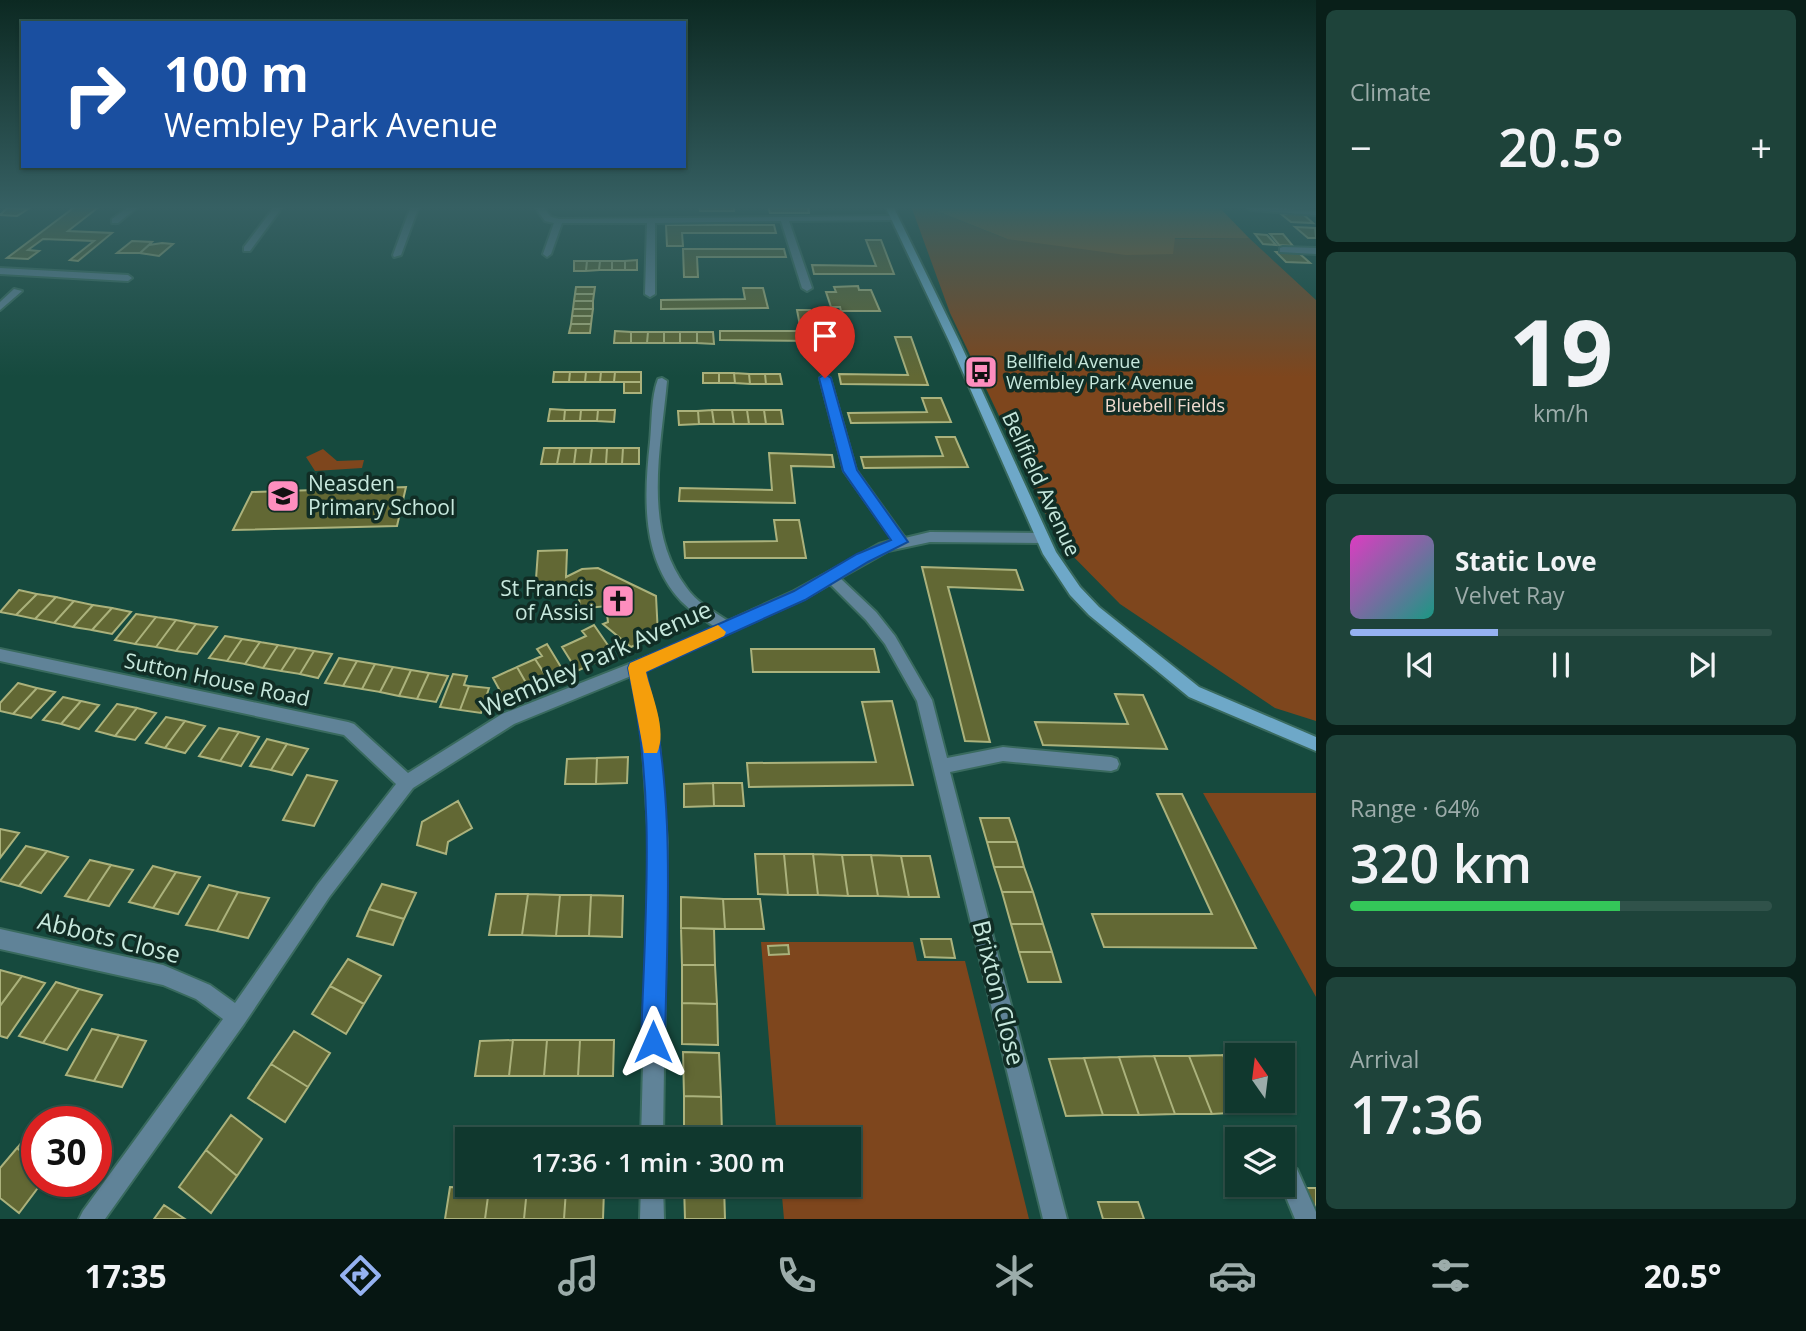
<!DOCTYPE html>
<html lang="en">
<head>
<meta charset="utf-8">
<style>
  :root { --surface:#10382e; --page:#1e433a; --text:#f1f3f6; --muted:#9cacaa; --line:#30524a; --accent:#95b2f1 }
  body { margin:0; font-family:"Open Sans",sans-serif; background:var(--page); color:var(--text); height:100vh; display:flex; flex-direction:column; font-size:26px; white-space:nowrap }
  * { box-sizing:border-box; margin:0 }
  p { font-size:23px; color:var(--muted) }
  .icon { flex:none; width:38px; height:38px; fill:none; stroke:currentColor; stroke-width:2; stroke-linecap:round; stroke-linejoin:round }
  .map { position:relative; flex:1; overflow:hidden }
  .drawer { display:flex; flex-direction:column; gap:10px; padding:10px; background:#091f19; width:490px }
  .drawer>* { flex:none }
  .top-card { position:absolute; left:21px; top:21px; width:665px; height:147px; border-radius:0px; box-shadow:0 2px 5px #0004,0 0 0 2px var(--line); background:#1a4fa0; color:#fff; overflow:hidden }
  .needle { width:46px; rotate:346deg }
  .tools { position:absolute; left:1225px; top:1043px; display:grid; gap:14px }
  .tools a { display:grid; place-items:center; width:70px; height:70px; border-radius:0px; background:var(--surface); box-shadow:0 2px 5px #0004,0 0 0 2px var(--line); font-size:35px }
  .speed { position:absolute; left:21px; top:1106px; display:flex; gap:14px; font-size:35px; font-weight:700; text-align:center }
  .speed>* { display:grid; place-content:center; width:91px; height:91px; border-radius:50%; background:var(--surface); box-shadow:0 2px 5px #0004,0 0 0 2px var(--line); line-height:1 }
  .speed .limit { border:10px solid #d22; background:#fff; color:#111 }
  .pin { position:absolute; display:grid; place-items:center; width:60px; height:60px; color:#fff; margin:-72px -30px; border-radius:50% 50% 50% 0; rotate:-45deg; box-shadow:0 0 7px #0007 }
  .pin .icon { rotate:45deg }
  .me { position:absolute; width:77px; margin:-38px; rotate:0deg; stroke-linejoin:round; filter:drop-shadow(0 0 5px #0008) }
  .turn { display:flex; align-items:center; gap:24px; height:147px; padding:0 28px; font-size:32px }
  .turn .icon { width:91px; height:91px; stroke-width:2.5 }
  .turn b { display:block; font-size:49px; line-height:60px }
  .big { font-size:52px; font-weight:600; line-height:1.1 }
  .drawer .tile { flex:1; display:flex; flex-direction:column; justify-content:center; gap:10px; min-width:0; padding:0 24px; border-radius:10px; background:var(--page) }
  .drawer .dial { align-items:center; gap:0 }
  .dial b { font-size:91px; line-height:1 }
  .song { display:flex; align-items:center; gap:21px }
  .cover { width:84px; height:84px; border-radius:10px; background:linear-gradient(135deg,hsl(310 70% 55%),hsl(170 70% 35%)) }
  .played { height:7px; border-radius:4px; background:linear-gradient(90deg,var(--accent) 35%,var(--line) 35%) }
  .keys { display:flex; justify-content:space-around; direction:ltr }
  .heat { display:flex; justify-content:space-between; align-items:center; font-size:38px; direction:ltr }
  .charge { height:10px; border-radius:5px; background:linear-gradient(90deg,#34c759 64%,var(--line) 0) }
  .trip { position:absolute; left:455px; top:1127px; width:406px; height:70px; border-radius:0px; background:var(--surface); box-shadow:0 2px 5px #0004,0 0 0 2px var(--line); font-weight:600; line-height:70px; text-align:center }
  .menu { display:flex; height:112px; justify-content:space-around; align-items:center; background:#061612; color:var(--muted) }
  .menu .icon { width:49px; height:49px }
  .menu .on { color:var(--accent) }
  .menu b { font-size:32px; color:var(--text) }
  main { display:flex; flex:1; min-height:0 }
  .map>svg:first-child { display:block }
  .green { fill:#7e461d }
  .forest { fill:#9a541f }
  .building { fill:#626834; stroke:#abb27c; stroke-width:2 }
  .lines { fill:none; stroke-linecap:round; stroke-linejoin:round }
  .street-casing { stroke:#396a5e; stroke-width:4 }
  .secondary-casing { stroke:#396a5e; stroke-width:4 }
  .street { fill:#608398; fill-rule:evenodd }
  .secondary { fill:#6ea8c8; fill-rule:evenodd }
  .route { fill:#1a73e8; stroke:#114b97; stroke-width:2 }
  .slow { fill:#f59e0b }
  .labels { text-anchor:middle; stroke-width:7; stroke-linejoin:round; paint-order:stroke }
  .far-poi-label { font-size:18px; fill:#c7e8dd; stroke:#112d25; text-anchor:start }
  .far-park-label { font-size:18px; fill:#f0dbcf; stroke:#112d25 }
  .poi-label { font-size:21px; fill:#c7e8dd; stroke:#112d25; text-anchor:start }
  .street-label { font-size:21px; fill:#c7e8dd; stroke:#112d25 }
  .near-street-label { font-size:24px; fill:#c7e8dd; stroke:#112d25 }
</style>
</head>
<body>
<main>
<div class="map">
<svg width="1316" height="1219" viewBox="0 0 1316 1219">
  <rect width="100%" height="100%" fill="#164a3e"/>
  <path class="green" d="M911,206H924L1007,239L1249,238L1316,300V721L1275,708L1120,604L1059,542L950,313Z
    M323,449L337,461L364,460L362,468L315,471L306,457Z
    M1203,793H1316V997Z
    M761,942H913L917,961H965L1029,1219H784L781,1185H849V1139H777Z"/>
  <path class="forest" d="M924,206H1218L1249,238H1175L1173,254L1126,255L1007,239Z"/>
  <path class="building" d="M76,206H100L68,231L112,233L78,261L70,260L94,241L43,239L28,250L39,251L28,259L7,258Z
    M699,206H734V211H700Z
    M768,206H808L809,213H770Z
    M7,208L28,209L17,216L0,215Z
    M1281,214H1303L1313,223L1291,222Z
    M666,225H774L776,233H682L683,246H667Z
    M1295,227L1315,228L1316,238H1308Z
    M1255,234L1267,235L1276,245L1263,244Z
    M1270,234H1283L1293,246L1279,245Z
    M866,240H881L894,274H814L812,265L876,266Z
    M132,241L152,242L140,253H117Z
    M162,243L173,244L159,256L140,253L149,245Z
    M683,249H784L786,257H697L698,277H684Z
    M1276,252L1299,253L1310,263L1286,262Z
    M637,260V270H625V261Z
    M574,261H587L586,271H574Z
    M587,261H600L599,270L586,271Z
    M600,261H612V270H599Z
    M612,261H625V270H612Z
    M858,286L859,290H871L880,311H841L840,307H831L826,292H836L834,287Z
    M576,287H595L594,294H575Z
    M743,288H763L768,308L661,309V300L745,299Z
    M575,294H594L593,301H574Z
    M574,301H593V309H573Z
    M573,309H593L592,316H572Z
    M797,310H810L817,341L720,340V331H801Z
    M572,316H592L591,324H571Z
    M571,324H591L590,333H569Z
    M615,331L631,332V343H614Z
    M631,332H648L647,343H631Z
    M648,332H664V343H647Z
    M664,332H680V343H664Z
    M680,332H697V343H680Z
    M697,332H713L714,344L697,343Z
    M895,337H911L928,385L841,384L839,374L908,375Z
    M554,372H570L569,382H553Z
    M570,372H586L585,382H569Z
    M586,372H601L600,382H585Z
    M601,372H615L614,382H600Z
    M615,372H641V382H614Z
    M703,373H719V383H703Z
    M719,373H734L735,383H719Z
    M734,373L749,374L750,384L735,383Z
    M749,374H765L766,384H750Z
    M765,374H780L782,384H766Z
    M624,382H641V393H624Z
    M922,398H941L951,422L851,423L848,413L927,412Z
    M550,409L565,410L564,421H548Z
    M565,410H581L580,421H564Z
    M581,410H598L597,421H580Z
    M598,410H615L614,422L597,421Z
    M712,410H732L734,424H714Z
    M712,410L714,424H699L698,411Z
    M732,410H747L749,424H734Z
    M747,410H764L766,424H749Z
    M764,410H781L783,424H766Z
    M678,411H698L699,424L679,425Z
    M936,437H955L968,467L864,468L861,457L943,456Z
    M544,448H560L557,464H541Z
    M560,448H576L574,464H557Z
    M576,448H592L590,464H574Z
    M592,448H607L606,464H590Z
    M607,448H623L622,464H606Z
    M623,448H639V464H622Z
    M769,453L832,455L834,467L791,466L795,503L679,501L680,488L772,490Z
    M406,487L397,526L233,530L252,492Z
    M774,520H799L806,558H685L684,542L777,541Z
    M567,550L566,577L582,569L598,568L656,596L658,635L631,647L603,624L608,622L606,606L580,609L579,597L565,592L535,593L538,551Z
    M922,567L1016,570L1023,590L948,587L990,742L965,741Z
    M19,590L37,594L16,615L0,612Z
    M37,594L56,597L35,619L16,615Z
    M56,597L74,601L54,623L35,619Z
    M74,601L93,605L73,627L54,623Z
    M93,605L112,608L92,630L73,627Z
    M112,608L131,612L112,634L92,630Z
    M136,614L156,617L135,644L115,640Z
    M156,617L176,620L156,647L135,644Z
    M176,620L196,624L176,651L156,647Z
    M196,624L217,627L197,654L176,651Z
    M594,625L614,654L577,671L562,647L586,636L582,631Z
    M225,636L242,639L227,661L209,658Z
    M242,639L260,642L245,664L227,661Z
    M260,642L278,645L263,668L245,664Z
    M547,644L564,672L548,679L535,659L542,656L537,649Z
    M278,645L296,648L281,671L263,668Z
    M296,648L314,651L300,674L281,671Z
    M751,649H874L879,672H753Z
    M314,651L332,654L318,678L300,674Z
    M339,658L357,661L343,686L325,683Z
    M535,659L548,679L529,688L517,667Z
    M357,661L375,664L362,689L343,686Z
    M375,664L393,667L380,692L362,689Z
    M393,667L411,670L399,696L380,692Z
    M517,667L529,688L505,700L493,678Z
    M411,670L429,673L417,699L399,696Z
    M429,673L448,676L436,702L417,699Z
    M453,674L467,676L464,685L469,686L460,710L440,707Z
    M18,683L37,688L13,714L0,711V703Z
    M469,686L489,688L481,713L460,710Z
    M37,688L55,692L31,718L13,714Z
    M1115,694L1143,695L1167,749L1043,745L1035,722L1128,724Z
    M63,697L81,701L61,724L43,720Z
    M81,701L99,705L79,729L61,724Z
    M892,701L913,785L749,787L747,763L876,762L862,702Z
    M117,704L137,708L115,736L96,731Z
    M137,708L156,713L135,740L115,736Z
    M166,717L185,721L165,748L146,743Z
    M185,721L205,726L185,753L165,748Z
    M219,728L239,732L220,761L199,756Z
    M239,732L259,737L241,766L220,761Z
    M267,739L287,744L271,770L250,766Z
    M287,744L308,749L292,775L271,770Z
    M628,757L627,783L596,784L597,758Z
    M597,758L596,784H565L567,759Z
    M307,775L337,781L314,826L283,820Z
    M713,783L714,806L684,807V784Z
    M713,783H742L744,806H714Z
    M1157,794H1182L1256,948L1104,947L1092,914H1212Z
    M458,801L472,828L448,842L446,854L417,845L422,822Z
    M980,818H1009L1017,842H987Z
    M0,829L19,833L0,858Z
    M987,842H1017L1024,867H994Z
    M26,846L47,851L19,886L0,881Z
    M47,851L68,857L41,893L19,886Z
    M755,854H784L788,895L758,894Z
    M784,854H813L818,895H788Z
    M813,854L842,855L848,896L818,895Z
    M842,855H871L878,896H848Z
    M871,855L901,856L909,897L878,896Z
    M901,856H930L939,897H909Z
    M90,860L111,865L87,901L65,896Z
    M111,865L133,870L109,906L87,901Z
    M153,866L176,872L153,908L129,902Z
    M994,867H1024L1033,892H1002Z
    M176,872L200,877L178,914L153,908Z
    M382,884L416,893L404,919L369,909Z
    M209,885L238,892L217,931L186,925Z
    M238,892L269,898L248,938L217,931Z
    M1002,892H1033L1043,924H1011Z
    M496,894H528L522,935H489Z
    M528,894L560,895L556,936L522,935Z
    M560,895H591L589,936H556Z
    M591,895L623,896L622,937L589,936Z
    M681,897L723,899L725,929L681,928Z
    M723,899H760L764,929H725Z
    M369,909L404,919L393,945L357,936Z
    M1011,924H1043L1052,952H1019Z
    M681,928L714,929L715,965H682Z
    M921,939H951L955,958L925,957Z
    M788,945L789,954L769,955L768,946Z
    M1019,952H1052L1061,982H1028Z
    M348,959L381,976L364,1004L330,986Z
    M682,965H715L717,1004L682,1003Z
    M0,970L22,976L0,1006Z
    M22,976L45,983L7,1038L0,1036V1006Z
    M56,982L79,989L43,1043L19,1036Z
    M330,986L364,1004L346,1034L312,1014Z
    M79,989L102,995L67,1050L43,1043Z
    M682,1003L717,1004L718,1045L682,1044Z
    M92,1029L119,1035L94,1081L66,1075Z
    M294,1031L330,1053L308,1087L271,1064Z
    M119,1035L146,1041L122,1087L94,1081Z
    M513,1040L509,1076H475L480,1041Z
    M513,1040H547L544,1076H509Z
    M547,1040H580L578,1076H544Z
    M580,1040H614L613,1076H578Z
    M683,1052L719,1053L721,1097L684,1096Z
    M1258,1054L1237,1055V1087L1223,1055Z
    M1223,1055L1237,1087V1101H1243L1248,1112L1212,1114L1189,1056Z
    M1154,1056H1189L1212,1114H1175Z
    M1154,1056L1175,1114L1139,1115L1119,1057Z
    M1119,1057L1139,1115H1103L1084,1058Z
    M1084,1058L1103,1115L1066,1116L1049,1059Z
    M271,1064L308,1087L285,1122L248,1098Z
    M684,1096L721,1097L722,1134L684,1133Z
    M1243,1101H1279L1285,1112H1248Z
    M47,1112L60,1122H38Z
    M231,1115L262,1139L237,1176L206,1150Z
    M37,1124V1164L17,1148Z
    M684,1133L722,1134V1139H684Z
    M17,1148L37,1164V1181H43L19,1213L0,1198V1168Z
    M206,1150L237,1176L211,1213L179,1187Z
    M684,1185H724L725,1219H685Z
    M450,1187L489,1189L485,1219H445Z
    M1305,1188H1316V1213Z
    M489,1189H527L524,1219H485Z
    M527,1189L566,1190L564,1219H524Z
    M566,1190H604L603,1219H564Z
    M1098,1202H1138L1144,1219H1103Z
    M164,1205L185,1219H154Z"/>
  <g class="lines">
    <defs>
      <path id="street" d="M130,206H139L118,223H112V219Z
        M275,206H283L250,251H244V247Z
        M411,206H419L401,255L394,257L393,255Z
        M534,206H542L551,217L559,219L894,216L898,218L894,220L789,221L812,288L807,291L802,288L781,221L655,223V294L650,297L645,294L647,223H562L551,254L547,257L543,254L554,223L545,221Z
        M1250,206L1316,211V215L1251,210L1247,208Z
        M1283,247L1316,248V254L1280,252V248Z
        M0,268L128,275L132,278L128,281L0,274Z
        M14,289L22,291L0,310V302Z
        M825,375L830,378L856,470L905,538L930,532L1043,533L1049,538L1043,543L930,542L888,551L840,578L876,612L895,636L932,700L947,758L1003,747L1111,757L1117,759L1119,764L1117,769L1111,771L1003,761L950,772L1067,1219H1043L917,701L885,644L866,620L830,584L804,599L644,671L657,720L667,842L663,1139H641L649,842L641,720L631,676L514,724L413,788L330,896L244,1024L105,1219H79L83,1211L223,1019L196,999L163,985L0,949V929L163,965L210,985L235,1003L318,884L396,784L344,735L0,661V649L348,722L354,724L408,773L502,714L672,647L715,627C703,619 691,611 681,601C641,558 644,496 650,442C652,422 651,397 658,379L662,378L667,381C661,448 642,529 686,587C696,602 713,611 728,621L794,591L879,544L893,540L844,471L820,378Z
        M1289,1166L1297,1169L1316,1212V1219H1295L1281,1185H1283V1168Z
        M641,1185H663L664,1219H640Z"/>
      <path id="secondary" d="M885,206H893L960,343L1056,552L1080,587L1099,607L1199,687L1316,737V751L1189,697L1089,615L1070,595L1043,554L950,343Z"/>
    </defs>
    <use href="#street" class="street-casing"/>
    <use href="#secondary" class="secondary-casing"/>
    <use href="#street" class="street"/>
    <use href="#secondary" class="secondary"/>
  </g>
  <linearGradient id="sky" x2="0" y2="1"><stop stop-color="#0c2922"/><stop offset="0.55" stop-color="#366063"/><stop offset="1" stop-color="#366063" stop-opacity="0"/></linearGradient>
  <rect width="1316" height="377" fill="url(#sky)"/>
  <path class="route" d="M825,374L831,378L857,470L908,542L868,562L805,600L646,672C677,792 667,919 665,1042L661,1050L653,1053L644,1050L641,1042C645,917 657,790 628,668L630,663L794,591L857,554L891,540L843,471L819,378Z"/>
  <path class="slow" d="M718,625L726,632L724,636L646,672C651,694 668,731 657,753H644L628,668L630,663Z"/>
  <defs>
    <symbol id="bus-square" viewBox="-11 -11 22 22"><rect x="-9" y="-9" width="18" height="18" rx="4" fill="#fe8ebe" stroke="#112d25"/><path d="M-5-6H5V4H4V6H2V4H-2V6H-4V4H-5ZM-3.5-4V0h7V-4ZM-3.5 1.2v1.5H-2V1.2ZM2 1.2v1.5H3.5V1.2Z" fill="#111"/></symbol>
    <symbol id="school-square" viewBox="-11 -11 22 22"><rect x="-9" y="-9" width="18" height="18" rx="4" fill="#fe8ebe" stroke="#112d25"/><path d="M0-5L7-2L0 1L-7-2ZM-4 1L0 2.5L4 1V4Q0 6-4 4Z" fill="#111"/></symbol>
    <symbol id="church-square" viewBox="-11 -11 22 22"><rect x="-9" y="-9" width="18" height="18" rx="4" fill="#fe8ebe" stroke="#112d25"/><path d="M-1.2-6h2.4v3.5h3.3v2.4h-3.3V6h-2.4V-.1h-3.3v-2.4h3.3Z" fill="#111"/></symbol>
  </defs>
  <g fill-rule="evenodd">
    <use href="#bus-square" x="962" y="353" width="38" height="38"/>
    <use href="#school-square" x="264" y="477" width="38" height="38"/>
    <use href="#church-square" x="599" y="582" width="38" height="38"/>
  </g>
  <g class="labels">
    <g class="far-poi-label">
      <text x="1006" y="368">Bellfield Avenue<tspan x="1006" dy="21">Wembley Park Avenue</tspan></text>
    </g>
    <g class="far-park-label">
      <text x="1165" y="412">Bluebell Fields</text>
    </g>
    <g class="poi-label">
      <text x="308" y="491">Neasden<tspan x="308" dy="24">Primary School</tspan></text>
      <text x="594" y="596" text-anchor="end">St Francis<tspan x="594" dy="24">of Assisi</tspan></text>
    </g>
    <g class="street-label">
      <text transform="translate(1041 484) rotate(65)" y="7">Bellfield Avenue</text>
      <text transform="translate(217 680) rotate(12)" y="7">Sutton House Road</text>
    </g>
    <g class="near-street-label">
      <text transform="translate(596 659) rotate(-24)" y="8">Wembley Park Avenue</text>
      <text transform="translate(109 938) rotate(14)" y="8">Abbots Close</text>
      <text transform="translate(998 993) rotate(76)" y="8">Brixton Close</text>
    </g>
  </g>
</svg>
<div class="tools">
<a><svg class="needle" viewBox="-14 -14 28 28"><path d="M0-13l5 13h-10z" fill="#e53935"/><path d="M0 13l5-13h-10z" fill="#9cacaa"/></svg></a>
<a><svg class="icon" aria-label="layers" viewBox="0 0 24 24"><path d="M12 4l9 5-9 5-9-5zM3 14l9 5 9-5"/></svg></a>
</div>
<div class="speed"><div class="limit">30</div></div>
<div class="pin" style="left:825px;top:378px;background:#d93025"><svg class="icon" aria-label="arrive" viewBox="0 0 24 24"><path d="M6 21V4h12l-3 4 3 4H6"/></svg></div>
<svg class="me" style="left:653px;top:1042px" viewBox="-20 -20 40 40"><path d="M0-17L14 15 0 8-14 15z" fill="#1a73e8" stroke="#fff" stroke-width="4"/></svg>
<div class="trip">17:36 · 1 min · 300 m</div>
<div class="top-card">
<div class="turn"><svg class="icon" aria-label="right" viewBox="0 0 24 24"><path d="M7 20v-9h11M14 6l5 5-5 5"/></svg><div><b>100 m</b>Wembley Park Avenue</div></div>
</div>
</div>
<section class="drawer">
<div class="tile"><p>Climate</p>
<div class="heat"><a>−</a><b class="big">20.5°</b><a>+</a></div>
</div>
<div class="tile dial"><b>19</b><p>km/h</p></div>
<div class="tile">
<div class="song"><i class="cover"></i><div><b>Static Love</b><p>Velvet Ray</p></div></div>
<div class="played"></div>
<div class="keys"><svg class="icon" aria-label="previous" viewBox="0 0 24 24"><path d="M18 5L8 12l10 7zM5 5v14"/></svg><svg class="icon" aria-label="pause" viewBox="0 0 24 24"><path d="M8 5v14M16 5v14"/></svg><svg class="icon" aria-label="next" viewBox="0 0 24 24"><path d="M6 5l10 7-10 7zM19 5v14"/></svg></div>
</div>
<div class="tile"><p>Range · 64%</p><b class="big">320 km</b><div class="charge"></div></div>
<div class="tile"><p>Arrival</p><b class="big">17:36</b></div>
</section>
</main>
<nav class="menu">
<b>17:35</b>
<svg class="icon on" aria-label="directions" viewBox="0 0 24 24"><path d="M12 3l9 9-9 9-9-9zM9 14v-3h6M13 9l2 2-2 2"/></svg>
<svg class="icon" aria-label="music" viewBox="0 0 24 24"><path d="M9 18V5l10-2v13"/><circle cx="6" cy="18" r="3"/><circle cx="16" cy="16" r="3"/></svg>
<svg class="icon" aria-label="phone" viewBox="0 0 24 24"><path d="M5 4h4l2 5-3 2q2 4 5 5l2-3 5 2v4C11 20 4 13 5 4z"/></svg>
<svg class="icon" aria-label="climate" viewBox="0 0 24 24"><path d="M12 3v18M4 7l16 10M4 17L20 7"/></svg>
<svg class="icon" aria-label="car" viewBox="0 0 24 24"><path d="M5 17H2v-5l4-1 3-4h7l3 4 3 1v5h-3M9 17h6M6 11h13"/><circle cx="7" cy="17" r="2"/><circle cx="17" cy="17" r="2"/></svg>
<svg class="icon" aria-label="filters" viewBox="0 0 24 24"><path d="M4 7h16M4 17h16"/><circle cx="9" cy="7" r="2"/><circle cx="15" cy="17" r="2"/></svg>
<b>20.5°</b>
</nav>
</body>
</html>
